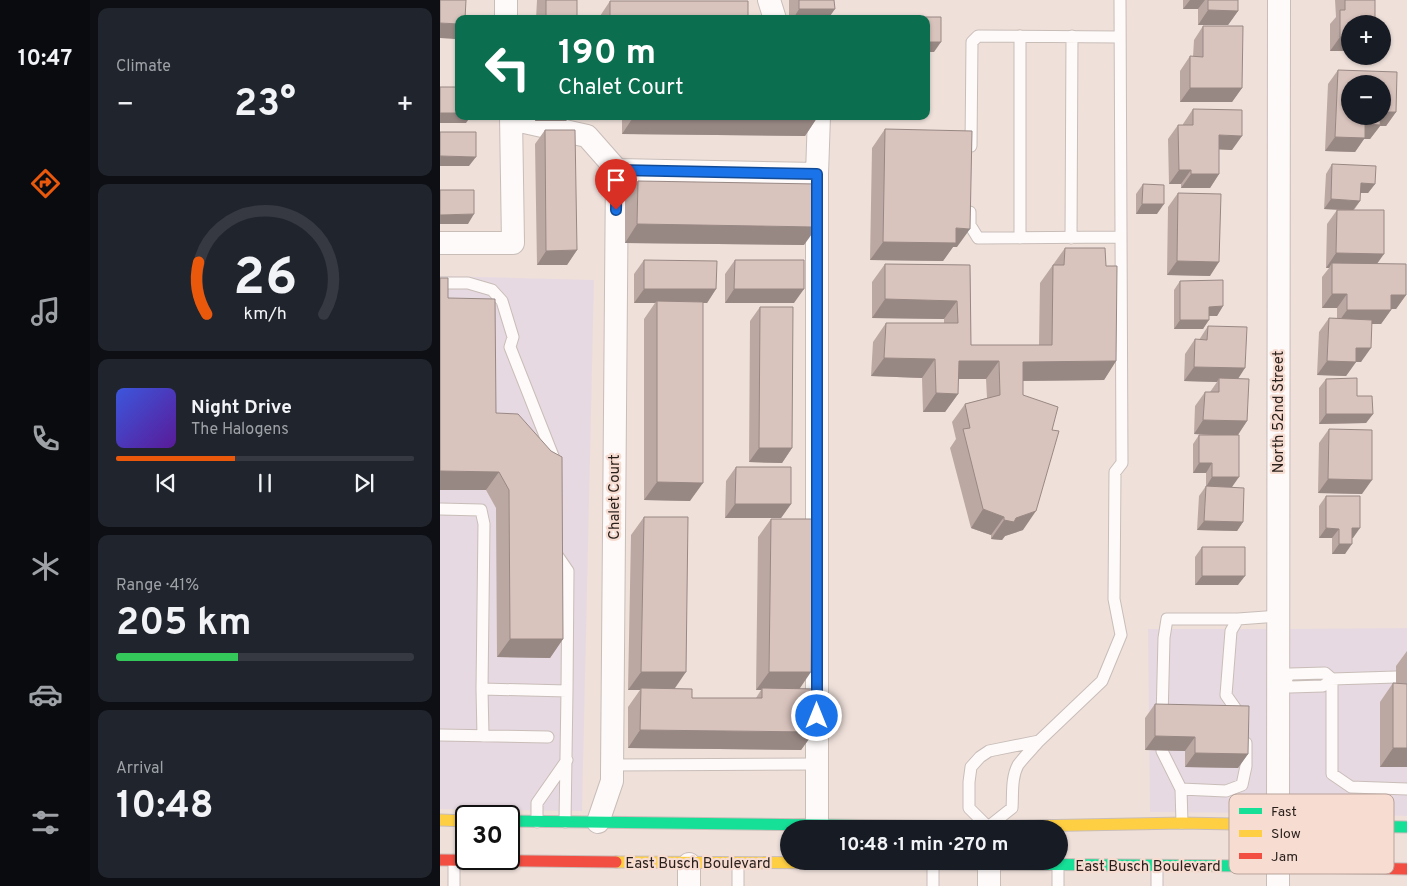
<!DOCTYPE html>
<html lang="en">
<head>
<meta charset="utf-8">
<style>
  :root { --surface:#171b24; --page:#20242c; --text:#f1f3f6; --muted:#9ea1a6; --line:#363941; --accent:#ea580c }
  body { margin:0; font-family:Overpass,sans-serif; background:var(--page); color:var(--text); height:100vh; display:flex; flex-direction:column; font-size:19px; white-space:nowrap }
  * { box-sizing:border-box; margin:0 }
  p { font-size:16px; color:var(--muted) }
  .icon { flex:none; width:28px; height:28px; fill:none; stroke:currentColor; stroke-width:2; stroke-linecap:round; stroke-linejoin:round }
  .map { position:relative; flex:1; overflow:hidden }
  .drawer { display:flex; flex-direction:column; gap:8px; padding:8px; background:#0d0f14; width:350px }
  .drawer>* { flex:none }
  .hud { position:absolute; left:15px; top:15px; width:475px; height:105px; border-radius:10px; box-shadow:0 1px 4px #0004; background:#0b6e4f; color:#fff; overflow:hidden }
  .buttons { position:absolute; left:901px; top:15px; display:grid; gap:10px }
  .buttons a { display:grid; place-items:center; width:50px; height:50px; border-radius:50%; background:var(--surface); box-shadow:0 1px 4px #0004; font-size:25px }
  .speed { position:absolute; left:15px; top:805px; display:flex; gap:10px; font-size:25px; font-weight:700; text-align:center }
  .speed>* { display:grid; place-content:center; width:65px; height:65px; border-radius:50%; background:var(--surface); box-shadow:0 1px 4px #0004; line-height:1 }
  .speed .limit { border:2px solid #111; border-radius:8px; background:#fff; color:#111 }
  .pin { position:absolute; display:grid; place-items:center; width:42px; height:42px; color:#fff; margin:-51px -21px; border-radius:50% 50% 50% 0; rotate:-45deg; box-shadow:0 0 5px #0007 }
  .pin .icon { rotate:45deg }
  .me { position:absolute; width:55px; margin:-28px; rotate:0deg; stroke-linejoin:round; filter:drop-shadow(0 0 4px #0008) }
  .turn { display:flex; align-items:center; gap:18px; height:105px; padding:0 20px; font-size:22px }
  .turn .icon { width:65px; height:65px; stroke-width:2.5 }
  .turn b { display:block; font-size:35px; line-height:42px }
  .big { font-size:38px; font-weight:700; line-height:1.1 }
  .drawer .tile { flex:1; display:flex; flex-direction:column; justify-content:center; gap:8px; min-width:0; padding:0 18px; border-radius:10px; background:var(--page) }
  .drawer .dial { align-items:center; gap:0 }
  .dial svg { height:130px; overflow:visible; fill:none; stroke:var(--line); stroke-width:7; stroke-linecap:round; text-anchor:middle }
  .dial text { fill:var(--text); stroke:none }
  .song { display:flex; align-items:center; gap:15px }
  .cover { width:60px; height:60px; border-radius:8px; background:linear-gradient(135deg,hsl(230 70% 55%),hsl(270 70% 35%)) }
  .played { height:5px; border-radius:2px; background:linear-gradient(90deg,var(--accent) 40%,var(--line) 40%) }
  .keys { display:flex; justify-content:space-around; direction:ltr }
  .heat { display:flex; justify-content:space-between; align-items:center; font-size:28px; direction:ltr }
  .charge { height:8px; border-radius:4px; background:linear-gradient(90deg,#34c759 41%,var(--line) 0) }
  .trip { position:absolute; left:340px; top:820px; width:288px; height:50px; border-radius:25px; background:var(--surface); box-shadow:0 1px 4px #0004; font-weight:700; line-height:50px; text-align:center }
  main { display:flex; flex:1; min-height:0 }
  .menu { display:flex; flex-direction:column; width:90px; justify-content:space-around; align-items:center; background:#090b0e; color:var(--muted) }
  .menu .icon { width:35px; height:35px }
  .menu .on { color:var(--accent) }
  .menu b { font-size:22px; color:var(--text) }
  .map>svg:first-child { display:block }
  .commercial { fill:#e7d9e1 }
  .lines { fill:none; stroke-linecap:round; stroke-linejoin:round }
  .lane-casing { stroke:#c9bdb8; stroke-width:13 }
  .street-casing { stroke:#c9bdb8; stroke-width:24 }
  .fast-casing { stroke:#c9bdb8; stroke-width:13 }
  .slow-casing { stroke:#c9bdb8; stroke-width:13 }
  .jam-casing { stroke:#c9bdb8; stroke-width:13 }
  .lane { stroke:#fdfaf9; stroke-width:11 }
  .street { stroke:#fdfaf9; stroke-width:22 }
  .fast { stroke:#16e098; stroke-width:11 }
  .slow { stroke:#ffcf43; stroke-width:11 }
  .jam { stroke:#f24e42; stroke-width:11 }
  .wall { fill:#bba8a3 }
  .shaded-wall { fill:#988884 }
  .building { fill:#d9c3bd; stroke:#988884 }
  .route-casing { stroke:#114b97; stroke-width:12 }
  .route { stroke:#1a73e8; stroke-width:9 }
  .labels { text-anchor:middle; stroke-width:4.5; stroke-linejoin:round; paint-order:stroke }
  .street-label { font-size:15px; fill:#291f1b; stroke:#f7dcd2 }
  .key { fill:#f7dcd2; stroke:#b9a39b; stroke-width:1 }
  .key-label { font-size:14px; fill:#291f1b }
</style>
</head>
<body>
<main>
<nav class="menu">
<b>10:47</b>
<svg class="icon on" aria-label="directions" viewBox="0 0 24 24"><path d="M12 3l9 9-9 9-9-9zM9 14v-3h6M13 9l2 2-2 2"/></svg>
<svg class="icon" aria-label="music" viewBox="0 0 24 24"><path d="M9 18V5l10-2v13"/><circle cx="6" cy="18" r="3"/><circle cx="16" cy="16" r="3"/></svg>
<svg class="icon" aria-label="phone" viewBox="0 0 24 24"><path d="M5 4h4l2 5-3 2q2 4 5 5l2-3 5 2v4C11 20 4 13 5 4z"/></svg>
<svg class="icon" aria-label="climate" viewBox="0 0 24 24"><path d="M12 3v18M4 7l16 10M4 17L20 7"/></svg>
<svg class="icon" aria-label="car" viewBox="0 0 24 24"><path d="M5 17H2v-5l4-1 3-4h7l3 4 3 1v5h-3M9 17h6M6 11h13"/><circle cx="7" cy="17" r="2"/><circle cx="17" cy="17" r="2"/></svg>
<svg class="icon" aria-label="filters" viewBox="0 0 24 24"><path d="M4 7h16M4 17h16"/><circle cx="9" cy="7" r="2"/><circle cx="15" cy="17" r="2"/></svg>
</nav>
<section class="drawer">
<div class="tile"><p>Climate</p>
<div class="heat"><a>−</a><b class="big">23°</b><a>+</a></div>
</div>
<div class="tile dial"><svg viewBox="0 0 100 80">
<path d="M14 69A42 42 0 1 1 86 69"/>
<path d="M14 69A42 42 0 0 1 9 37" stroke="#ea580c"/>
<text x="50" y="56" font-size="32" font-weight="700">26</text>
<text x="50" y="72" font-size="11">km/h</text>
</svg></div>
<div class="tile">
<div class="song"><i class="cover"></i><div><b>Night Drive</b><p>The Halogens</p></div></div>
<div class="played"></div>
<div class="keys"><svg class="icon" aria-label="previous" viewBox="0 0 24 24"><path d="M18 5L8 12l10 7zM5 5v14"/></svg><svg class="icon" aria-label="pause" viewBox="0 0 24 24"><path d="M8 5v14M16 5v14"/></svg><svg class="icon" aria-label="next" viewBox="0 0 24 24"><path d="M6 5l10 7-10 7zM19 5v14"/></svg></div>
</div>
<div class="tile"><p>Range · 41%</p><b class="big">205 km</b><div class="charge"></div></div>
<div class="tile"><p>Arrival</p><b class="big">10:48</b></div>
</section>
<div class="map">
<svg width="967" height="886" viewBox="0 0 967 886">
  <rect width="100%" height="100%" fill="#efe0da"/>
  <path class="commercial" d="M0,276L154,280L142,811L0,809Z
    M967,628V816L848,813V629Z
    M708,629H828V813L710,812Z"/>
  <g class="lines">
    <defs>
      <path id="lane" d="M580,36V238
        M531,146L532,42L538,36L680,37
        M530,212V225L538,238L681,237
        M631,238L632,36
        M0,283H28L52,290L62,301L73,337L70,347L113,456L115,465
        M0,509L41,510L44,524L42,689L127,691L125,822
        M115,552L128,571L127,691
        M892,679V774L911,787L967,789
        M839,681H845L850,687L883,686L892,679
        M845,681L850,674L885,673L892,679L956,677
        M42,689L43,736
        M802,718L786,695L791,631L798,619L838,616
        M722,719L724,638L727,619H798
        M0,735L108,737
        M599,741C592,749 584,757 578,765C571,778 573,795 572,808L548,827L529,808V782L531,767L540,757L549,751L599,741L662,681L681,635L674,599L675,472L682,463L680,0
        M722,751L741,789
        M172,765L377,764
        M97,822V803L127,760
        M742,823L741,789L786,791L802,785L806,766V743
        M14,861V886
        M493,865V886
        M717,866V886
        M298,886V864
        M618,886V865"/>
      <path id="street" d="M66,0V19
        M329,0L335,19
        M71,119L147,136L177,170L172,773V781L158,822
        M177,170L377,174
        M0,243H73L71,116
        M838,824L839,0
        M377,826V174L379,116
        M549,861V886
        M249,864V886
        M838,886V867"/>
      <path id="fast" d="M69,821L537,827
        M794,824L967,827
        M412,863L816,866"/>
      <path id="slow" d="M0,820L26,821
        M537,827L742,823L794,824
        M176,862L412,863"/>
      <path id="jam" d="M0,860L176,862
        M816,866L967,869"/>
    </defs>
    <use href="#lane" class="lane-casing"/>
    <use href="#street" class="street-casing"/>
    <use href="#fast" class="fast-casing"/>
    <use href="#slow" class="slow-casing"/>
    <use href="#jam" class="jam-casing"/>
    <use href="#lane" class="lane"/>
    <use href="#street" class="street"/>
    <use href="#fast" class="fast"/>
    <use href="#slow" class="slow"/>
    <use href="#jam" class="jam"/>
  </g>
  <path class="wall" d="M97,0H137V19H96Z
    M349,0H394L388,19H349Z
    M743,0H798V11L788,25H758V9H743Z
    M895,0H935L910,51H890V24L896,17Z
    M170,1V19H158Z
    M763,26L802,88L792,102H740V71L750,56L753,57L754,40Z
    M898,70L956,112L946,126H940L930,139H924L915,152L885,151L888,84Z
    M753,109L792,150L779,149V174L770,188H741V184H729L728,139L738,125H743V124Z
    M95,116H130L126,121H95Z
    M182,116H378L365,136L182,134Z
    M445,129L517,247H513L503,261L430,260L432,148Z
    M105,130L137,250L127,265H97L95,144Z
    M892,164L935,184L928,193H920V201L914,210L937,264L966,295L956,309H951V310L941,324H932L921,362H916L906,376L877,375L879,332L889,318H897V308H882V277L889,268H886L887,224L897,210L884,209L886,174Z
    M198,181L364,245L185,243V200Z
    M703,184L717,214H696V194Z
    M738,193L770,276L727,275L728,207Z
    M625,248L666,266L676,361L664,380L583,381V530L565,536L562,540L551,539V535L531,528L510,448L516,439L512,422L525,404L547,398L546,379H518V394L505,412H483L482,378L431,376L433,342L446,323H504V319L432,318V282L445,264L530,265L531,345H599L600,283Z
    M204,260L276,289L267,303H263L250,501L204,500V319L215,303H194V274Z
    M295,260L354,303H285V274Z
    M0,278L56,413L123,639L110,658L57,657L56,508L46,490H0Z
    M740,281L783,306L777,316H769L763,329H734V290Z
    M320,307L352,448L342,463L309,462L310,321Z
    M768,326L798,378L807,421L798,435L792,487H782L803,522L797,531L757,530L759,496L766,486V473H753V444L759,435H772L754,434L755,406L765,392H770L777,382L744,381L745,354L755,339L759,340Z
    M886,379L917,396L933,414L926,423L879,424V388Z
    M889,429L922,494L878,493L879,443Z
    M296,467L351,504L341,518H285L286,481Z
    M886,496L913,538H912L905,554H892V538H879V506Z
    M204,517L234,689L252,698H316L321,690H316L318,537L331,519L359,689L374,732L361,750L188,748V707L200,690H188L191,535Z
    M762,547L798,585H755V557Z
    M967,651V767H940V702L953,683H956V666Z
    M715,704L808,754L798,768L745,767V751L705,750V718Z"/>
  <path class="shaded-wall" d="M750,0H765L758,9H743Z
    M359,9H395L388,19H353Z
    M768,10L798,11L788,25H758Z
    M0,23L19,24V33L15,39L0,38Z
    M900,37H910V51H890Z
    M486,42H501L494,52H486Z
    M750,88H802L792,102H740Z
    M942,112H956L946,126H940L930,139H924L915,152L885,151L895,137L925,124L938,116H942Z
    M0,113H19V116H31L26,123H0Z
    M98,116H130L126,121H95Z
    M194,116H241L377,118L365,136L182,134Z
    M779,135L802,136L792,150L769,149Z
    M0,156L36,157L29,166H0Z
    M739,170H751L741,184H729Z
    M751,174H779L770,188H741Z
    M921,183L935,184L928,193H914Z
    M891,199L920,201L913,210L884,209Z
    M702,204H724L717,214H696Z
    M34,214L28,224H0V215Z
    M197,224L377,227L364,245L185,243Z
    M516,228L530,229L517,247H513L503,261L430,260L443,242Z
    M137,250L127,265H97L106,251Z
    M896,253L944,254L934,268L892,263L889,268H886Z
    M737,261L779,262L770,276L727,275Z
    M204,289H276L267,303H217V301L215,303H194Z
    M294,289H364L354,303H285Z
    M892,294H907L897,308H882Z
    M951,295H966L956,309H941Z
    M445,299L517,301L504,319L432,318Z
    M783,306L777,316H762L769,307Z
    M907,310H951L941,324H897Z
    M740,320H769L763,329H734Z
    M916,348H931L921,362H916L906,376L877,375L887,361Z
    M444,358L495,359L482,378L431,376Z
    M519,361H559L546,379H506Z
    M676,361L664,380L570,381L583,362Z
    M754,367L805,368L796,382L779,378L777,382L744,381Z
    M496,393L518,394L505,412H483Z
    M886,414H933L926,423L879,424Z
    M763,420L807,421L797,436L754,434Z
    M319,448H352L342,463L309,462Z
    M759,463H772L766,473H753Z
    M0,471L59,472L46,490H0Z
    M772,477H799L792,487H766Z
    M888,479L932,480L922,494L878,493Z
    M217,482L263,483L250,501L204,500Z
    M295,504H351L341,518H285Z
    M543,509L564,517L551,535L531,528Z
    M596,511L583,530L565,536L562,540L551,539L564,520L576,518Z
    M764,521L803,522L797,531L757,530Z
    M886,528L899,529L892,538H879Z
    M912,528H920L913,538H905Z
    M899,544H912L905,554H892Z
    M762,576H805L798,585H755Z
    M70,639H123L110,658L57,657Z
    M201,672H246L233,691L201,688L200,690H188Z
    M329,672H371L358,691L322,688L321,690H316Z
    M200,730L374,732L361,750L188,748Z
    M715,736L755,737L745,751L705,750Z
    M953,748H967V767H940Z
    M755,753L808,754L798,768L745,767Z"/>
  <path class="building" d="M0,0H26L25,19H19V24L0,23Z
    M106,0H137V19H106Z
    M359,0H394L395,9H359Z
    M768,0H798V11L768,10Z
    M905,0H935V24H910V37H900V10H905Z
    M170,1H308V19H170Z
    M466,17H501V42H486V19H466Z
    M763,26H803L802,88H750V56L763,57Z
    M898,70L957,72L956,112H942V84H910V116H941L940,125L925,124V138L895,137Z
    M0,87H19V113H0Z
    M753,109L802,110V136L779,135V174H751V170H739L738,125H753Z
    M241,116H378L377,118Z
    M445,129L532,131L530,229L516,228V243L443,242Z
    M105,130H135L137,250L106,251Z
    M0,132H36V157L0,156Z
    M892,164L936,166L935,184L921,183L920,201L891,199Z
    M198,181L377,184V227L197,224Z
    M703,184L724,185V204H702Z
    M0,190H34V214L0,215Z
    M738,193L781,194L779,262L737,261Z
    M897,210H944V254L896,253Z
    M625,248H665L666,266H677L676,361L583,362V395L618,407L612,430L619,431L596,511L576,518L574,522L564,520V517L543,509L523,429L530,428L525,404L560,395L559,361H519L518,394L496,393L495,359L444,358L446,323H518L517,301L445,299V264L530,265L531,345H612L613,265H624Z
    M204,260L277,261L276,289H204Z
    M295,260H364V289H294Z
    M892,263L966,264V295H951V310H907V294H892Z
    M0,278H8V298L55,299L56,413L78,414L111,451L122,457L123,639H70L69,490L59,472L0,471Z
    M783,280V306L769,307V320H740V281Z
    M217,301L263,302V483L217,482Z
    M320,307H353L352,448H319Z
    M889,318L932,320L931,348H916V362L887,361Z
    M768,326L807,327L805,368L754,367L755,339L767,340Z
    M779,378L809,379L807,421L763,420L765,392H779Z
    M917,378V396H932L933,414H886V379Z
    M889,429L932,430V480L888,479Z
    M759,435H799V477H772V463H759Z
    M296,467H351V504H295Z
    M766,486L804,488L803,522L764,521Z
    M886,496H920V528H912V544H899V529L886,528Z
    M204,517H248L246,672H201Z
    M331,519H373L371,672H329Z
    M762,547H805V576H762Z
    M953,683L967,684V748H953Z
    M201,688L252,689V698H322V688L375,689L374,732L200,730Z
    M715,704L809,706L808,754L755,753V737L715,736Z"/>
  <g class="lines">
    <defs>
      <path id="route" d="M176,210L177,170L377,174V716"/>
    </defs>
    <use href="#route" class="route-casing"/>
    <use href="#route" class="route"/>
  </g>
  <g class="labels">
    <g class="street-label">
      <text transform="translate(838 412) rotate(-90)" y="5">North 52nd Street</text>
      <text transform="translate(174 497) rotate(-90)" y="5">Chalet Court</text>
      <text x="258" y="868">East Busch Boulevard</text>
      <text x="708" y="871">East Busch Boulevard</text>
    </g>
  </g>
  <rect x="789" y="794" width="165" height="80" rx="8" class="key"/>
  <rect x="799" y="808" width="23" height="6" fill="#16e098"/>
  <rect x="799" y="830" width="23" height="7" fill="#ffcf43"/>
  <rect x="799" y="853" width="23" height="6" fill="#f24e42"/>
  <g class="key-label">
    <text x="831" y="816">Fast</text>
    <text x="831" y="838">Slow</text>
    <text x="831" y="861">Jam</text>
  </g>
</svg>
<div class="buttons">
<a>+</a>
<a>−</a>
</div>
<div class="speed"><div class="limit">30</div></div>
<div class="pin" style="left:176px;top:210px;background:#d93025"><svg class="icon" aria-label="arrive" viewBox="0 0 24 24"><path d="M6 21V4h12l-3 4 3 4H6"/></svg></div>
<svg class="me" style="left:377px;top:716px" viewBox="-20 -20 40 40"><circle r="17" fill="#1a73e8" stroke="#fff" stroke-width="3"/><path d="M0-11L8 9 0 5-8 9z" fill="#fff"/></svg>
<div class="trip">10:48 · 1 min · 270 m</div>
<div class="hud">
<div class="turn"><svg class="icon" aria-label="left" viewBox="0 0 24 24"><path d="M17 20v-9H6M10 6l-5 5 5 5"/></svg><div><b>190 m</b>Chalet Court</div></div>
</div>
</div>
</main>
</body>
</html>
